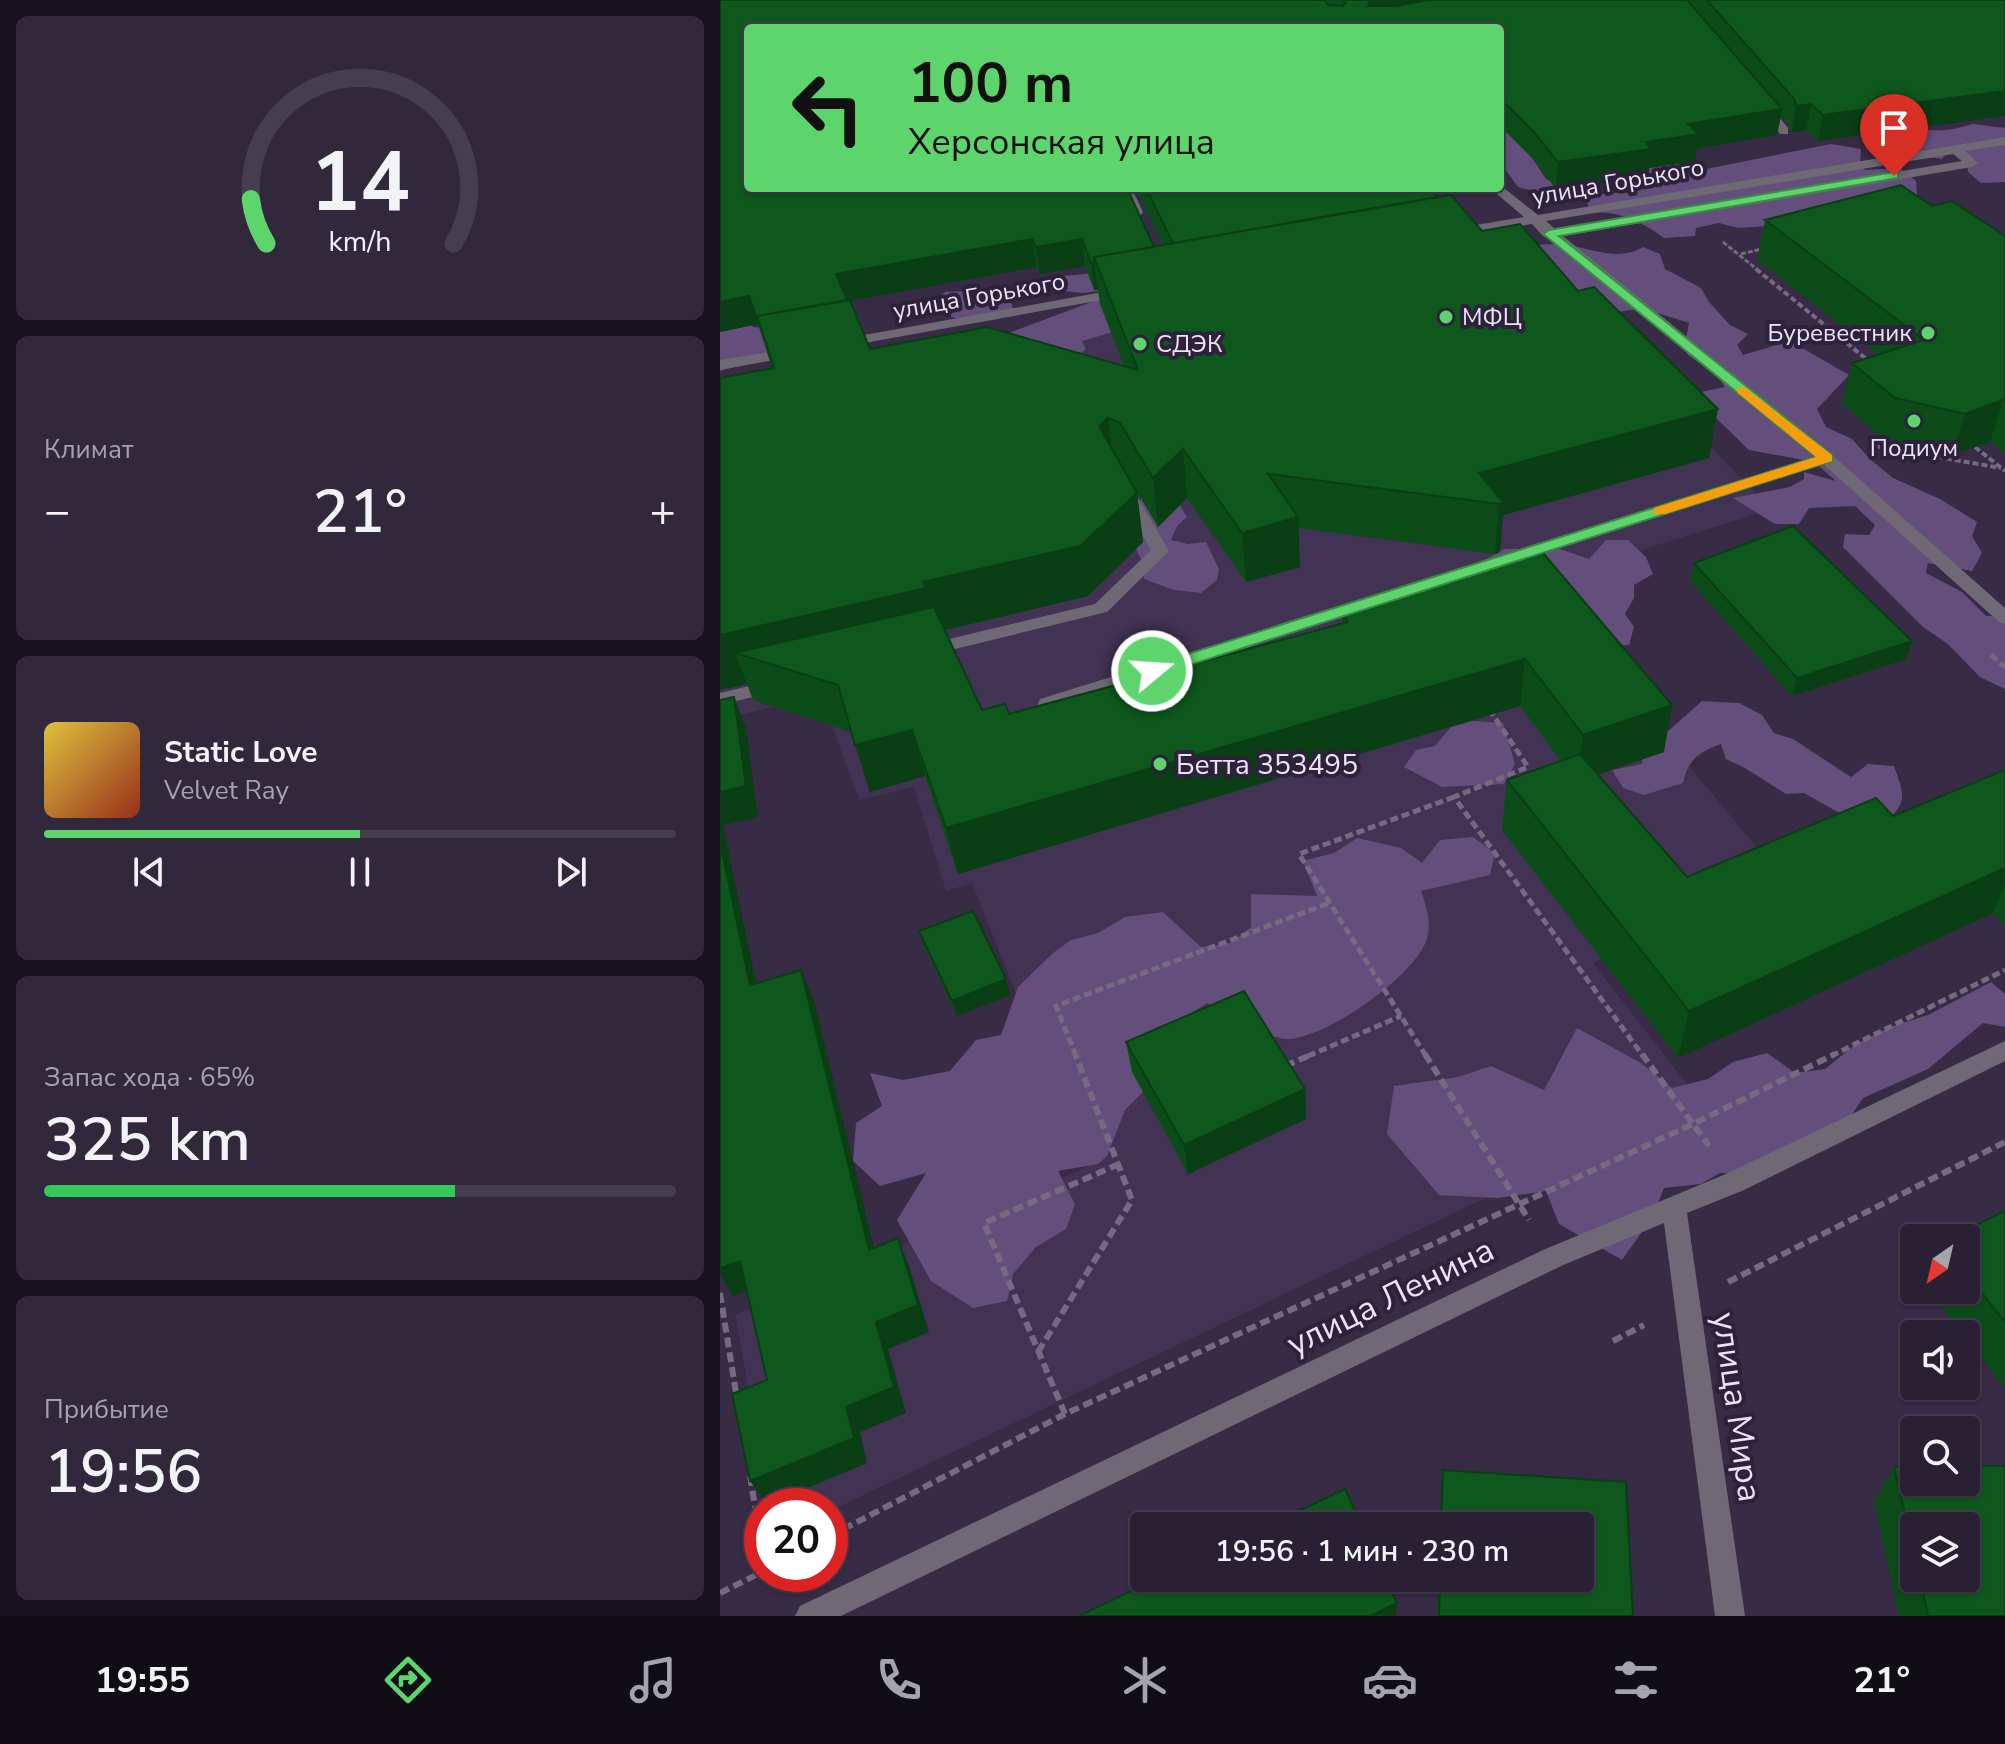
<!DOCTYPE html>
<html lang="ru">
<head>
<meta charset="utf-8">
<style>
  :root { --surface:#292034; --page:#31283c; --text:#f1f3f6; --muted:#a5a3ac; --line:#453e4f; --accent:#5dd56c }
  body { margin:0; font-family:"Nunito Sans",sans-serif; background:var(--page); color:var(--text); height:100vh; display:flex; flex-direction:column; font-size:30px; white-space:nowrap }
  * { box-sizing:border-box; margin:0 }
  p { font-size:26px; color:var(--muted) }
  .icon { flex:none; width:44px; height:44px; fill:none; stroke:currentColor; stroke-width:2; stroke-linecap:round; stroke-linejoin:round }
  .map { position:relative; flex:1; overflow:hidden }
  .panel { display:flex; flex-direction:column; gap:16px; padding:16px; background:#17121d; width:720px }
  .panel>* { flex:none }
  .top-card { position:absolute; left:24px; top:24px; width:760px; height:168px; border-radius:8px; box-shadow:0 2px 6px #0004,0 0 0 2px var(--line); background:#5dd56c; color:#111; overflow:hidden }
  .needle { width:52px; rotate:214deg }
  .fabs { position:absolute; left:1180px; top:1224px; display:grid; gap:16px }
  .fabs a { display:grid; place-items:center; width:80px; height:80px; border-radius:8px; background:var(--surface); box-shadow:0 2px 6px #0004,0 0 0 2px var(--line); font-size:40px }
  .speed { position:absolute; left:24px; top:1488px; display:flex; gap:16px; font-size:40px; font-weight:700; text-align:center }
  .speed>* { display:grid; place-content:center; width:104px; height:104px; border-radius:50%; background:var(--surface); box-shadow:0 2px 6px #0004,0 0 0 2px var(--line); line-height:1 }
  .speed .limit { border:12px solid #d22; background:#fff; color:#111 }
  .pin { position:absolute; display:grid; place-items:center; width:68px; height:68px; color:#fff; margin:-82px -34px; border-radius:50% 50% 50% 0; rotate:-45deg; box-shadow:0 0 8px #0007 }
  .pin .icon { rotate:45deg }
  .me { position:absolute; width:88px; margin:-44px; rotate:72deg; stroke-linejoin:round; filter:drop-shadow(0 0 6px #0008) }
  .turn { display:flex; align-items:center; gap:28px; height:168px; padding:0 32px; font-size:36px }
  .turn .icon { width:104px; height:104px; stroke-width:2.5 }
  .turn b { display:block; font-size:56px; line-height:68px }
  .big { font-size:60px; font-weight:600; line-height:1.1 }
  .panel .tile { flex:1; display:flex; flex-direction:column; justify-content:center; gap:12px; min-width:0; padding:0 28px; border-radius:12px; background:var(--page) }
  .panel .dial { align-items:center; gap:0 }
  .dial svg { height:208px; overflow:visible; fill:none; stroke:var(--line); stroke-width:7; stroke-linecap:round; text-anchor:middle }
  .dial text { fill:var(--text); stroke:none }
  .song { display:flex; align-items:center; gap:24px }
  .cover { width:96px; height:96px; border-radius:12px; background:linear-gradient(135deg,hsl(50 70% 55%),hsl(10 70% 35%)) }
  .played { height:8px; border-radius:4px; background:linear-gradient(90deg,var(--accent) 50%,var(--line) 50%) }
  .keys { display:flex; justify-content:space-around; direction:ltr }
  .heat { display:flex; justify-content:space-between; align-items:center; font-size:44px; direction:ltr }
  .charge { height:12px; border-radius:6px; background:linear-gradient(90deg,#34c759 65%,var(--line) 0) }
  .trip { position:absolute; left:410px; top:1512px; width:464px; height:80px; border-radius:8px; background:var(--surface); box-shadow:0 2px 6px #0004,0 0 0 2px var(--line); font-weight:600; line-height:80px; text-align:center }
  .dock { display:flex; height:128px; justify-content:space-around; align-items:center; background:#100d15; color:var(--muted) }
  .dock .icon { width:56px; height:56px }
  .dock .current { color:var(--accent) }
  .dock b { font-size:36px; color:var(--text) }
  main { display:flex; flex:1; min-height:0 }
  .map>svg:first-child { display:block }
  .built { fill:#423253 }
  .green { fill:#644f7c }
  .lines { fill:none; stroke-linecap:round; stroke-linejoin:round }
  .path-far3 { stroke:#756a82; stroke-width:3; stroke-dasharray:5 2; stroke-linecap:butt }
  .path-far2 { stroke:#756a82; stroke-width:4; stroke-dasharray:6 3; stroke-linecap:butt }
  .path-far1 { stroke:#756a82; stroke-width:5; stroke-dasharray:8 4; stroke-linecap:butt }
  .path { stroke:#756a82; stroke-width:6; stroke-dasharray:10 5; stroke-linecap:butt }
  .lane { fill:#6f6976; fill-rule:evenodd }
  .street { fill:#6f6976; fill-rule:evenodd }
  .wall { fill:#0c4c19; fill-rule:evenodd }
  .shaded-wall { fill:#0a3e14 }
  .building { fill:#0e581d; stroke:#0a3e14; stroke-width:2 }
  .route { fill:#5dd56c; stroke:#3c8a46; stroke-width:2 }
  .slow { fill:#f59e0b }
  .poi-dot { fill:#5dd56c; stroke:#2d213b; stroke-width:3 }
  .labels { text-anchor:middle; stroke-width:8; stroke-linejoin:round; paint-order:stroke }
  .far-street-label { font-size:24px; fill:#ebe4f5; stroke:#2d213b }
  .far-poi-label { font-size:24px; fill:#ebe4f5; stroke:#2d213b; text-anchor:start }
  .poi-label { font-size:28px; fill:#ebe4f5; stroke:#2d213b; text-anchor:start }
  .near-street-label { font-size:34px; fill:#ebe4f5; stroke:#2d213b }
</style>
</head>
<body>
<main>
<section class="panel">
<div class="tile dial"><svg viewBox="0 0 100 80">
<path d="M14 69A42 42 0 1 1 86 69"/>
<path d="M14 69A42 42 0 0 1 8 52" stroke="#5dd56c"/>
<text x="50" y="56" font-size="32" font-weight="700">14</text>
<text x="50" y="72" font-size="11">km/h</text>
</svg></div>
<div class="tile"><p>Климат</p>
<div class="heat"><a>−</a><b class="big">21°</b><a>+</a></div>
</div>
<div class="tile">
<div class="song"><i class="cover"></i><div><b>Static Love</b><p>Velvet Ray</p></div></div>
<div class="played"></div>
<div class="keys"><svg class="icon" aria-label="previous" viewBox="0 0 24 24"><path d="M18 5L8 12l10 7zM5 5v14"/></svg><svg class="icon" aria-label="pause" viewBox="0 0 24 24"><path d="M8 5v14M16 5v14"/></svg><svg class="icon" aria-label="next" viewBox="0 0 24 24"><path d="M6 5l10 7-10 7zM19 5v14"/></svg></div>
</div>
<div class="tile"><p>Запас хода · 65%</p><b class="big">325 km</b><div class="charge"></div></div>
<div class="tile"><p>Прибытие</p><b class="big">19:56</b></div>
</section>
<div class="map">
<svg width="1285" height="1616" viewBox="0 0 1285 1616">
  <rect width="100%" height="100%" fill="#372b46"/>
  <path class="built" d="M798,252L1052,509L817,583L1058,873L873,963L977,1097L110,1511V1506H50L15,1315L365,1168L252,883L226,891L194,787L139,800L101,695L0,720V402Z"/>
  <path class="green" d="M1253,124L1285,128V182L1261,183L1248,172L1247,161L1250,157L1227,153L1222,159L1189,154L1182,143C1198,123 1204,132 1226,130C1235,129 1244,126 1253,124Z
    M780,128L802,139L817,153L813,159L826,179L860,194L848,199L798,187L780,162Z
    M1111,144L1141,149L1140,162L1145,170L1180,168L1196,181L1197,196L1079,224L1018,228L999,223L976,228L975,236L944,238C924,223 898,210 873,213L865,200L886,193H911L928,182L930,162L965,159L986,169Z
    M812,245C825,245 839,243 852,246C875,250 901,261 923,247L940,254L945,269L981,288L989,302L1010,325L1028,334L1017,345L1023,355L1070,341L1129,375L1097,409L1106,427L1132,439L1150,459L1173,478L1220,499L1257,522L1252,536L1262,553L1252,571L1208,563L1206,573L1242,592L1266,616L1285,615V689L1260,677L1228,644L1203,627L1123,547L1125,534L1149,535L1155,525L1135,506L1089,508L1079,524H1055L1013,498L1070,487L1084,479V472L1116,481L1094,462L1029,450L971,394L1005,387L994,370L968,355L965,343L969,323L922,308L864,318Z
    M378,273V291L363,293L334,290L330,280L341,276Z
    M225,292C248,290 273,291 292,304L294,314C265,324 233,328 213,301Z
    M382,298L410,327L362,341L366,349L353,359L286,334Z
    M22,310L33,327L65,329L88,345L0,371V317Z
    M421,496L458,502L467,517L457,526L451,540L468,544L486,542L499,569L497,580L481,593L454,590L424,579L421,559L414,545Z
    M886,540H908L926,557L933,574L914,585V598L905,614L914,627L909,645L886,646L749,569L784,549H840L869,559Z
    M982,701L1019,703L1042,715L1054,733L1073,739L1131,777L1148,764L1174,766C1185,797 1188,803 1162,825L1132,820L1084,793L1066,794L1025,768L1006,759L1001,744C978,752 968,760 963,783L924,795L903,788L892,770L922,764L925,731L946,733Z
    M753,721L783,723L795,764L784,784L722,787L684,767L696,750L715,746L731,727Z
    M753,837L775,853L770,875L701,891C707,908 713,926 705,944C688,980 611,1034 571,1039C551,1041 506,1013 487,1003L473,1012L465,1036L429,1086L405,1110L387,1156L378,1164L338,1171L355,1204L346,1229L316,1247L293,1274L287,1301L253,1308L211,1281L177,1220L206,1173L160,1186L133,1161L136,1123L162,1106L150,1073L183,1080L230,1071L256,1040L281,1035L298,987L333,953L351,940L378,933L405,917L443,912L481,947L511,943L531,927V894L597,896L583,861L614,853L637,838L681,848L702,863L720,840Z
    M1271,982L1285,994V1027L1263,1023L1208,1069L1143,1098L1131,1116L1052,1175L1000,1173L981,1184L944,1188L933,1216L902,1260L839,1224L826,1191L778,1198L719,1195L667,1134L674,1086L738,1077L771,1066L824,1090L857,1028L921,1063L952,1088L988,1079L1013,1062L1047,1053L1075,1073L1105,1069L1136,1044L1170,1027L1208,1015Z"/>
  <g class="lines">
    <path class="path-far3" d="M1003,242L1039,271
      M1021,254L1046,248"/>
    <path class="path-far2" d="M1036,269L1150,362
      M1155,446L1281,468
      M1255,447L1285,471"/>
    <path class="path-far1" d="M1271,655L1285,667
      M769,709L808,767L734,797L923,1056
      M356,1056L336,1006L609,903
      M588,1056L681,1016
      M706,1056L579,854L734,797
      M1111,1056L1285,970"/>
    <path class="path" d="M705,1054L809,1220
      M922,1054L989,1146
      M565,1066L593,1054
      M1008,1282L1285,1142
      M0,1293L17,1399
      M893,1341L924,1325
      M318,1352L412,1200L355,1054
      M345,1414L264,1223L399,1164
      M30,1476L42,1549
      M110,1536L345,1414L973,1124L1115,1054
      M0,1593L42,1572"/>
    <path class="lane" d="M1037,100H1045L1068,128V134H1060L1035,103Z
      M401,188H425L414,193L423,212L421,215H411Z
      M1106,453L1114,458L1112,461L802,560H790L787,556L790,552Z
      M407,488L415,493L449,551L387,612L206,656L200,654L197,650L200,646L375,604L431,550L399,493Z
      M758,563L767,568L764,572L334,709H320L318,704L320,699Z
      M54,680L61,682L63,686L61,690L0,705V693Z"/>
    <path class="street" d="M1285,137V145L1245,151L1258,163L1252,167L843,236L1112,455L1285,608V624L1279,622L1100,461L830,238L824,237L812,224L732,237L725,233L732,229L804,217L770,188H780V185L818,215ZM1233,154L1242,161L835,229L826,221Z
      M405,288L412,292L410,295L122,347L115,343L122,339Z
      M75,348L82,352L80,355L0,370V360Z
      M1285,1041V1061L1024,1190L967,1213L1025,1616H995L944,1223L841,1266L121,1616H75L80,1606L823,1250L1006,1174Z"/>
  </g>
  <path class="wall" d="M0,0H1285L1098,141L1086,130L1071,132L1070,126L1061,115L1057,135L977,149L975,161L929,168L928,176L836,189L811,157L780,126V28H28L434,247L443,245L418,194L417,188H459L460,190L717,197L762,231L989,458L783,515L780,552L775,554L578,528L580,567L526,582L467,498L438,527L405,472L417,493L423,542L368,596L225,630L262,710L289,714L622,623V612L735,581V570L944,752L878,774L967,877L1173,816L1285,770V925L1273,913L958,1058L782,830L787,780L841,761L800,706L238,874L205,776L150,792L131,732L33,700L27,684L0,690V378L52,368L38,324L0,332ZM365,266L374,290H378L380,304L404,366L150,349L130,300L317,267L320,274Z
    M1212,206L1285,236V453L1270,442L1232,455L1164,439L1122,404L1132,363L1159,355L1037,260L1045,220Z
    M974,563L1186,659L1072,696L970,581Z
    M199,931L286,979L290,995L237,1016L204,947Z
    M406,1042L585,1089L586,1119L468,1174L412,1072Z
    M1285,1211V1388L1246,1338V1334H1243L1209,1290H1246V1238Z
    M1174,1467L1285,1616H1179L1154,1501ZM1194,1526L1246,1578H1194Z
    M723,1470L906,1482L913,1616H717L718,1578H860V1526H719Z"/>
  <path class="shaded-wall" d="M650,0H777L649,25L648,6Z
    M1285,91V116L1098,141L1103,115Z
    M1091,104L1086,130L1071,132L1076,106Z
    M1062,109L1057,135L977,149L975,161L929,168L928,176L836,189L838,162L926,142L968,124Z
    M312,239L317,267L124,302L116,274Z
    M362,239L365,266L320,274L316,247Z
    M374,262L378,290H374L371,263Z
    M29,296L38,324L0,332V302Z
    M1283,400L1270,442L1232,455L1245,414Z
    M998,409L989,458L783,515L780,552L775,554L779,504L759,473Z
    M388,418L394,466L379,426Z
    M463,449L467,498L438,527L433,478Z
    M417,493L423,542L368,596L217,632L15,653L27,684L0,690V635L203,582Z
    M578,517L580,567L526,582L522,533Z
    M1192,641L1186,659L1072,696L1077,678Z
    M805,659L800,706L238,874L226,828Z
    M14,697L26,728L38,817L3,825L43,1015L30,985L0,842V792Z
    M952,705L944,752L857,782L863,735Z
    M192,730L205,776L150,792L135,745Z
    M1285,868V885L1273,913L958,1058L969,1011Z
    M81,970L94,1000L161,1277L149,1250Z
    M286,979L290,995L237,1016L232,1001Z
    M585,1089L586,1119L468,1174L464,1145Z
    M178,1238L189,1266L209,1332L168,1349L186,1413L140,1432L147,1463L47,1505L30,1481L126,1407L156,1322Z
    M20,1261L35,1288L13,1296L0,1274V1268Z
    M677,1603L676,1616H650Z"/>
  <path class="building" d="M0,0H604L608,5L623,6L626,3L623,0H652H650L648,6H676L708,0H967L1062,109L968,124L979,134L926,142L931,149L838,162L813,131L780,98V28H28V188H407L434,247L374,257V262L371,263L362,239L316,247L312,239L116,274L127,300L37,316L38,321L29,296L0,302Z
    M987,0H1285V91L1103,115L1091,104L1076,106L1075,100Z
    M1181,185L1212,206L1232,201L1285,236V402L1283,400L1245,414L1175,398L1132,363L1204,340L1045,220Z
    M426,188H459L460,190L474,188H709L717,197L453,243Z
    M731,195L762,231L800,224L858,291L874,287L998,409L759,473L784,503L779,504L548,474L578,517L522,533L463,449L433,478L400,423L388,418L379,426L417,493L360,546L203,582L206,588L0,635V378L54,368L37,316L130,300L150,349L267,327L418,370L374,257Z
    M1073,526L1192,641L1077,678L974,563Z
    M817,546L952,705L863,735L805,659L226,828L192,730L135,745L118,685L15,653L214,607L262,710L285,704L289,714L628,622L622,612L742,579L735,570Z
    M14,697L26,786L0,792V700Z
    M860,754L967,877L1156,798L1173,816L1285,770V868L969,1011L787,780Z
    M0,842L30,985L81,970L149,1250L178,1238L198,1305L156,1322L174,1387L126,1407L134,1438L30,1481L12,1394L47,1380L20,1261L0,1268Z
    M253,911L286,979L232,1001L199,931Z
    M524,991L585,1089L464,1145L406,1042Z
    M1285,1211V1322L1246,1273V1238H1230Z
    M1246,1466H1285V1616H1208L1200,1578H1246V1526H1194V1553L1174,1467H1194V1482H1246Z
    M723,1470L906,1482L913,1616H719L720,1578H860V1526H721Z
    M625,1489L642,1526H547Z
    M438,1578H665L677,1603L650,1616H359Z"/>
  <path class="route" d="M1174,172L1178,173V178L839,236L1112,455V461L438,675H426L423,671L426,667L1096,457L823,234L829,230Z"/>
  <path class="slow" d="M1023,386L1112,455V461L945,514H934V508L1096,457L1018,393L1016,390Z"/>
  <g class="poi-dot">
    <circle cx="726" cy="317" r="8"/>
    <circle cx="1208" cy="333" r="8"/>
    <circle cx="420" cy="344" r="8"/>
    <circle cx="1194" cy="421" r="8"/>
    <circle cx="440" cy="764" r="8"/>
  </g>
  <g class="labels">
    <g class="far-street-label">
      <text transform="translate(898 182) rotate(-10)" y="8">улица Горького</text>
      <text transform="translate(259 296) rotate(-10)" y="8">улица Горького</text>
    </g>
    <g class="far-poi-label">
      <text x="742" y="325">МФЦ</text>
      <text x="1192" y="341" text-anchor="end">Буревестник</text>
      <text x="436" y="352">СДЭК</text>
      <text x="1194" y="456" text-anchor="middle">Подиум</text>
    </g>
    <g class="poi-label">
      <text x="456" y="774">Бетта 353495</text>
    </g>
    <g class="near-street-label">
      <text transform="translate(670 1296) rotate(-26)" y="12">улица Ленина</text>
      <text transform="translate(1018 1407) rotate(82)" y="12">улица Мира</text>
    </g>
  </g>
</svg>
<div class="fabs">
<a><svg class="needle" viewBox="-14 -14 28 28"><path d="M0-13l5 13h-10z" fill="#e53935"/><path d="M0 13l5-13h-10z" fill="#a5a3ac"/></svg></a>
<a><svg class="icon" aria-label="sound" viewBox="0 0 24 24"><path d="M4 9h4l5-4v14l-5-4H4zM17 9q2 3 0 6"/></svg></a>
<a><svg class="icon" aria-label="search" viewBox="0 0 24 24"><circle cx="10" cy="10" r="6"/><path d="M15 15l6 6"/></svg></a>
<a><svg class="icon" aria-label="layers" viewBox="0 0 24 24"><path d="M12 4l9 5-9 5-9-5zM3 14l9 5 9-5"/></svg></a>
</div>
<div class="speed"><div class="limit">20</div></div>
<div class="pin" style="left:1174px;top:176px;background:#d93025"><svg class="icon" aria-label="arrive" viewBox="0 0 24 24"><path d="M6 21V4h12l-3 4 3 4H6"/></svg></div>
<svg class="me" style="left:432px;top:671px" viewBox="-20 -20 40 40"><circle r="17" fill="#5dd56c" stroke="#fff" stroke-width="3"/><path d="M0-11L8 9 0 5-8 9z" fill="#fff"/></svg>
<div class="trip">19:56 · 1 мин · 230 m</div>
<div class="top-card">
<div class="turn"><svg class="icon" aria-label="left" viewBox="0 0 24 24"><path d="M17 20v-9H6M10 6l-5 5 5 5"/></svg><div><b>100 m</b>Херсонская улица</div></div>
</div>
</div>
</main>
<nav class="dock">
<b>19:55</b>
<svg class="icon current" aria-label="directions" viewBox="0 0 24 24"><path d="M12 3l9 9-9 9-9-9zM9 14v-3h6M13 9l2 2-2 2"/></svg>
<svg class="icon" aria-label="music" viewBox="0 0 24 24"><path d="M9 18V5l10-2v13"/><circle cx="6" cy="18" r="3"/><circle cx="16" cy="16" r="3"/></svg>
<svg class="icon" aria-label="phone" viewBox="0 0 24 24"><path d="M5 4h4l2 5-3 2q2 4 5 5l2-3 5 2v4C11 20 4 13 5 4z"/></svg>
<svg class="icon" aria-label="climate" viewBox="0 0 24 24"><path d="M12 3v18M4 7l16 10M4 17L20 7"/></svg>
<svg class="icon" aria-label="car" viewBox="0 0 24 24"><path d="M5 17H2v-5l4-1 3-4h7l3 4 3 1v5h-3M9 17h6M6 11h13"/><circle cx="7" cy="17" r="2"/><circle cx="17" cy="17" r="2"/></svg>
<svg class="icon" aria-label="filters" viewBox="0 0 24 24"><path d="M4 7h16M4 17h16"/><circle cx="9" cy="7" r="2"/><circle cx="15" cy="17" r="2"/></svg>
<b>21°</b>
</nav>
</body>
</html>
